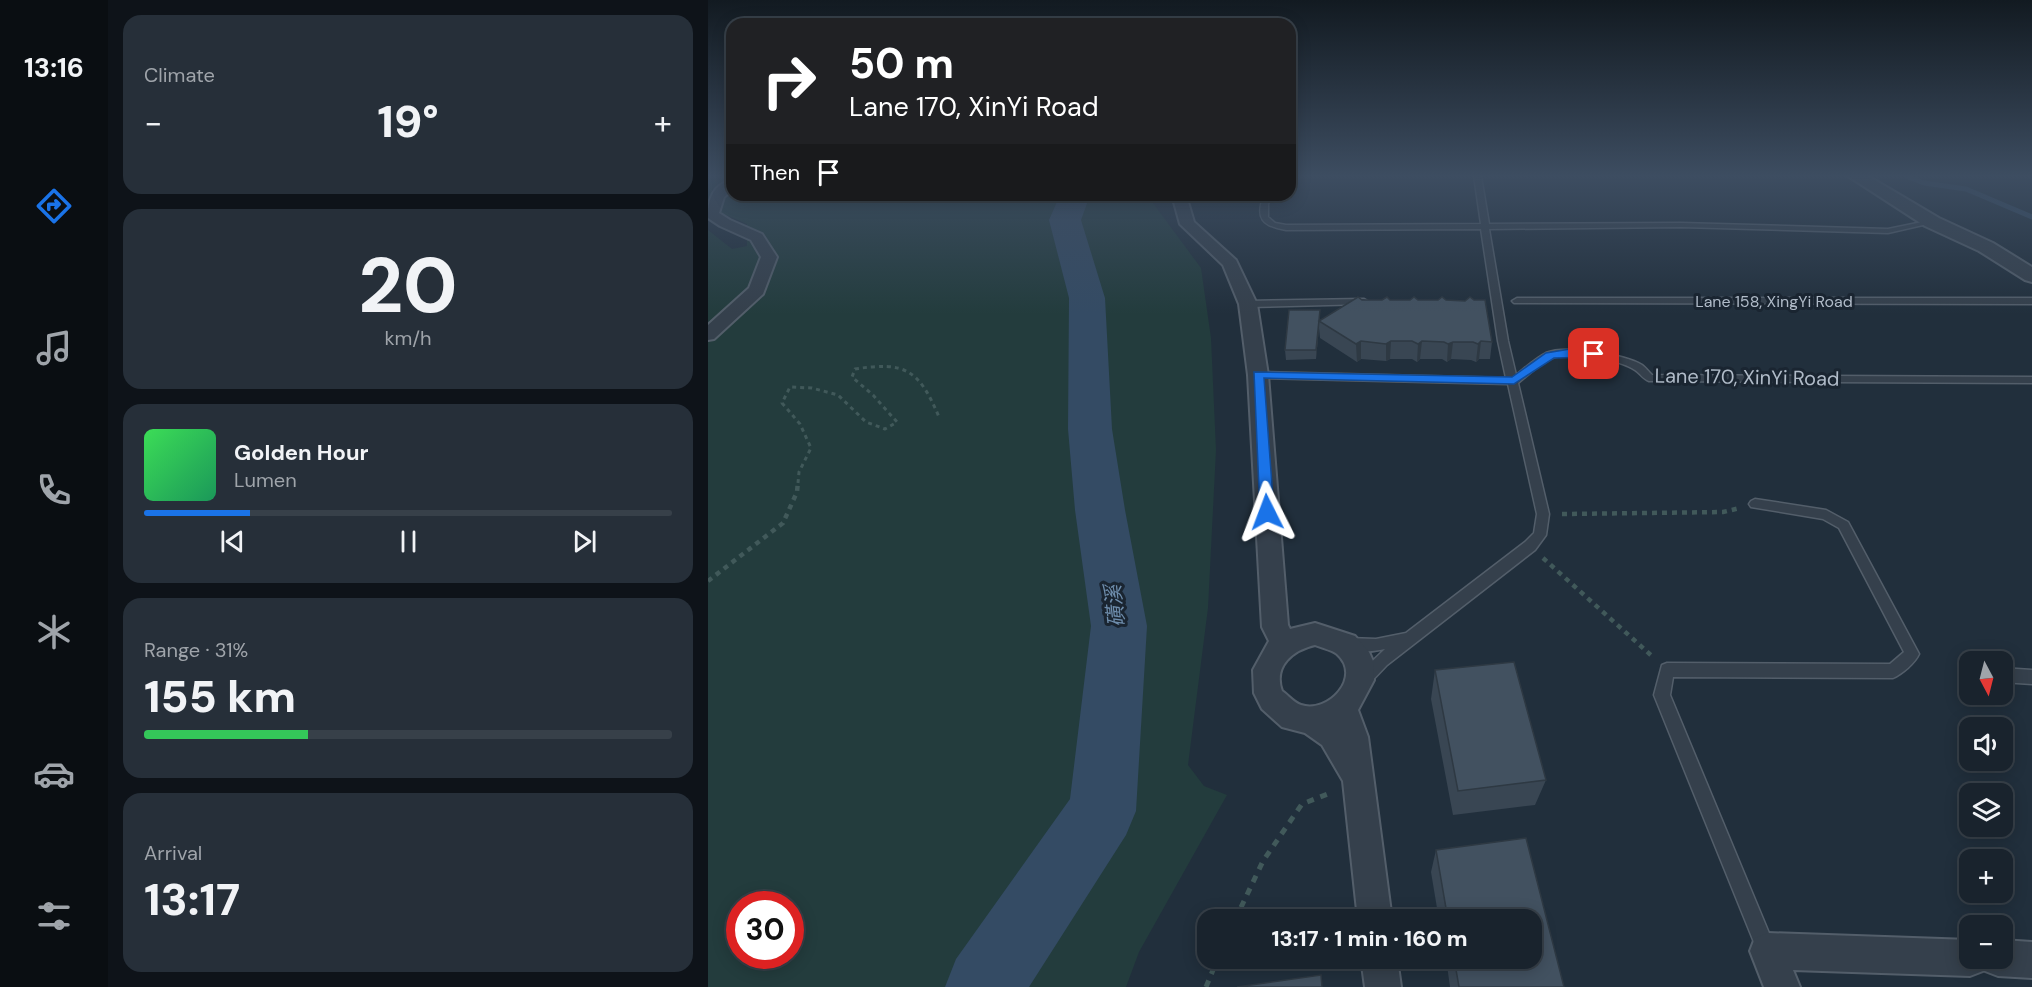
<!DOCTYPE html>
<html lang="en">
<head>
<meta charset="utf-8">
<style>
  :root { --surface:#19232d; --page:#262f39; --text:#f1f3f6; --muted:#9fa4aa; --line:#374049; --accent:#1a73e8 }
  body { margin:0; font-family:"DM Sans","Noto Sans TC",sans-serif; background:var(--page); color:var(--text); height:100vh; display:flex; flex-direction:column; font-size:22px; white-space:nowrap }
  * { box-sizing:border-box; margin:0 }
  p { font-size:20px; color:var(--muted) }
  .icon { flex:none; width:33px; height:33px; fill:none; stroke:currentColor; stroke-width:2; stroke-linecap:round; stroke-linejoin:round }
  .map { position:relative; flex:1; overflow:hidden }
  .panel { display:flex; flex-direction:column; gap:15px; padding:15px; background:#0e1319; width:600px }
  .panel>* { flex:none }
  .top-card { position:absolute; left:18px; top:18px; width:570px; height:183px; border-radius:18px; box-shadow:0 3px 15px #0003,0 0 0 2px var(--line); background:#202124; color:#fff; overflow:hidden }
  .needle { width:39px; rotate:173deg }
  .tools { position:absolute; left:1251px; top:651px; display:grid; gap:12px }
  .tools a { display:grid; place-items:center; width:54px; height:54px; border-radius:12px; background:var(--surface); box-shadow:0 3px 15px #0003,0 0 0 2px var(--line); font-size:30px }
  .speed { position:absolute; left:18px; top:891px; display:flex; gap:12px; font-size:30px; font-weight:700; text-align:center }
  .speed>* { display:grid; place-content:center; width:78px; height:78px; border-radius:50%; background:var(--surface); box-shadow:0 3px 15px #0003,0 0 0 2px var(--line); line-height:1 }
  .speed .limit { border:9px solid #d22; background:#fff; color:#111 }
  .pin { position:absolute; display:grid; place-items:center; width:51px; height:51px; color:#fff; margin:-26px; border-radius:12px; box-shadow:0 3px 9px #0006 }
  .me { position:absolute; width:66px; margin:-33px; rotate:357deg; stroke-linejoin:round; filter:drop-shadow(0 0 4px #0008) }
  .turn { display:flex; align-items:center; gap:21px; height:126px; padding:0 24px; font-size:27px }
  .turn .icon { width:78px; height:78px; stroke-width:2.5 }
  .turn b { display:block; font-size:42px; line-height:51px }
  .then { display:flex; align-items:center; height:57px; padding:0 24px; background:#0003; gap:12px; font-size:22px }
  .big { font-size:45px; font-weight:800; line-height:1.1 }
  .panel .tile { flex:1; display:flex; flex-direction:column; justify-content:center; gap:9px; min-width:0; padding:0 21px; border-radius:18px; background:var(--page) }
  .panel .dial { align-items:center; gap:0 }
  .dial b { font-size:78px; line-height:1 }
  .song { display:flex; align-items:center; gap:18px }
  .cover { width:72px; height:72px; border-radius:9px; background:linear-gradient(135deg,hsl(130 70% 55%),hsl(150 70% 35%)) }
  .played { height:6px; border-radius:3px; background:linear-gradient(90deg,var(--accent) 20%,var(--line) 20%) }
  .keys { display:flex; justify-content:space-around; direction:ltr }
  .heat { display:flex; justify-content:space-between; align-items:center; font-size:33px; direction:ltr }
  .charge { height:9px; border-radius:4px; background:linear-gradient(90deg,#34c759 31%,var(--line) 0) }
  .trip { position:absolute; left:489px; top:909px; width:345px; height:60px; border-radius:18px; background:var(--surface); box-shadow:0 3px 15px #0003,0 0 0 2px var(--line); font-weight:800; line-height:60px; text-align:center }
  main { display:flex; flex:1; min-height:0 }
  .dock { display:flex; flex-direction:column; width:108px; justify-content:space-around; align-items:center; background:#0a0e12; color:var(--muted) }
  .dock .icon { width:42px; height:42px }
  .dock .current { color:var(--accent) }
  .dock b { font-size:27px; color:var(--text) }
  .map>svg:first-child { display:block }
  .green { fill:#233c3d; fill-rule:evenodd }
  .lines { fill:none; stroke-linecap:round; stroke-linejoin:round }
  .stream { stroke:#344b64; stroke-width:5 }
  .river { fill:#344b64; fill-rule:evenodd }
  .service-casing { stroke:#535e6a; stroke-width:3 }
  .minor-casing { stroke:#535e6a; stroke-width:4 }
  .tertiary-casing { stroke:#535e6a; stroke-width:4 }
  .path-far2 { stroke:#41595a; stroke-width:3; stroke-dasharray:4 4; stroke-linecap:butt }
  .path-far1 { stroke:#41595a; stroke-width:4.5; stroke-dasharray:5 5; stroke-linecap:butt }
  .path { stroke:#41595a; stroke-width:5; stroke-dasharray:7 7; stroke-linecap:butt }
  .service { fill:#35404c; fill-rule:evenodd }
  .minor { fill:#35404c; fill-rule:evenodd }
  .tertiary { fill:#35404c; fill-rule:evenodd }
  .wall { fill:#394653 }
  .shaded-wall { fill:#2e3943 }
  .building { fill:#425160; stroke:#2e3943; stroke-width:1.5 }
  .route { fill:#1a73e8; stroke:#114b97; stroke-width:1.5 }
  .labels { text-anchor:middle; stroke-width:6; stroke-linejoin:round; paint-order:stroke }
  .far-street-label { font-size:16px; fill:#b0bbc8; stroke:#1a2531 }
  .street-label { font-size:20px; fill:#b0bbc8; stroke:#1a2531 }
  .water-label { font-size:21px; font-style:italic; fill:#6f8ead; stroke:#1a2531 }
</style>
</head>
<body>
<main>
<nav class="dock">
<b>13:16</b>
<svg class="icon current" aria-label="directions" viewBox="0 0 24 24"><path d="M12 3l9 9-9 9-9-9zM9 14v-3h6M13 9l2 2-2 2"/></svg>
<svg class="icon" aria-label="music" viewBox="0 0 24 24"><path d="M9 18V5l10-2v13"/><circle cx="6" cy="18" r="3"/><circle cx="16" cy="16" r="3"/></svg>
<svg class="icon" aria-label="phone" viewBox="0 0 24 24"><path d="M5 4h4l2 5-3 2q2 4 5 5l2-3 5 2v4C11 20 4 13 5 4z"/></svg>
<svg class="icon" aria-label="climate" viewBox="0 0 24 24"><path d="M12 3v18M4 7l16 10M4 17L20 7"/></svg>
<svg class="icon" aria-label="car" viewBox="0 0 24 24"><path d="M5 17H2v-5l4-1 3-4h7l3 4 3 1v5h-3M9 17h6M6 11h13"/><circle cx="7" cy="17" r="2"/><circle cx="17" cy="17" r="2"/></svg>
<svg class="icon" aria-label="filters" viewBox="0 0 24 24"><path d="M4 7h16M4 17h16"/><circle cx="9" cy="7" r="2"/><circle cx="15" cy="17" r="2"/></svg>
</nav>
<section class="panel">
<div class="tile"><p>Climate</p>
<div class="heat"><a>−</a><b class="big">19°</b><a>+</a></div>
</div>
<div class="tile dial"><b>20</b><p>km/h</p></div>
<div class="tile">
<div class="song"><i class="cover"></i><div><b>Golden Hour</b><p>Lumen</p></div></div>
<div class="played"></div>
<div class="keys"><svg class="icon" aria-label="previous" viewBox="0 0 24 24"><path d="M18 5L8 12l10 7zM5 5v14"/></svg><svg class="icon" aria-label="pause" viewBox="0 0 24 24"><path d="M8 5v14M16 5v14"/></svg><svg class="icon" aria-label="next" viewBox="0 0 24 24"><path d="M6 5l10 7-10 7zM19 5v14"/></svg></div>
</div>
<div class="tile"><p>Range · 31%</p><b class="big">155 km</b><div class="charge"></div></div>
<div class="tile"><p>Arrival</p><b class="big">13:17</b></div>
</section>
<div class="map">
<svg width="1324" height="987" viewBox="0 0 1324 987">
  <rect width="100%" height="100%" fill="#212f3c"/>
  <path class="green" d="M0,176H24V195H439L493,268L503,338L508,450L500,608L480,765L496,786L519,795L431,952L418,987H0V230L24,249L39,246V224L16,214L0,215ZM32,904H82V956H32Z"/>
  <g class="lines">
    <path class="stream" d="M1198,176L1216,183L1258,189L1324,217"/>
    <path class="river" d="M352,195H382L373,220L397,298L404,429L417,510L439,626L428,811L418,835L321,987H237L248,959L362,799L383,626L367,510L360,429L361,298L341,220Z"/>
    <defs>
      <path id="service" d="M766,176H773L781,224L973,223L1180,229L1224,220L1228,222L1180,233L973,227L781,229L800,341L808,375C817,368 828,358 838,353C857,345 917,354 934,365C937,367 941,372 944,375L1324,377V383L941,381C935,379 932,373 927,370C911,359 862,351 844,358C832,363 820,375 810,383L841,514L838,535L827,550L679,665L660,685L655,687L650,685L648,680L650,675L677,649C664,652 647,653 635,648L633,644L635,640L640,638L668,639L698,633L817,542L826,533L829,514L800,384L550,378L545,375L550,372L798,378L790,341L773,229L578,230C554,226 547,218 556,195H564L560,204V217L567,223L578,225L773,224Z
        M809,298H1324V304L806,303L804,301Z
        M656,299L661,302L659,304L540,307L535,304L540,301Z
        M1047,499L1118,510L1140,522L1211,654C1207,663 1194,674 1185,678L965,677L962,695L1068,950L1066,957L1059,959L1052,957L946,695L954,665L959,663L1182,664L1196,652L1131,528L1115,519L1043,507L1041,504L1043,501Z
        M1294,668L1324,670V684L1294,682Z"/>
      <path id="minor" d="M24,180V190L16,197L11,213L22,220L54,234L69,257L55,294L6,339L0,340V325L41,288L53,257L43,240L12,226L0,218C0,200 4,185 24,180Z
        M464,195H478L486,222L528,260L549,304L560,375L580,625L582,629L607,623L647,636L661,652L665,661L666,680L650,710L660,737L684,920H650L635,781L614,745L597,733L574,727L554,709L546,693L545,670L561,641L554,627L540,375L531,304L515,265L472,224ZM607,645C614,648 624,650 629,654C655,677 620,714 593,705C586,703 580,695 574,691C565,666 585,650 607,645Z
        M1060,933L1262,940V958H1294V940L1324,942V978L1290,976L1277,971L1276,967L1275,971L1262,976L1085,970L1092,987H1056L1042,951L1047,938Z
        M653,958H689L693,987H657Z"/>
      <path id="tertiary" d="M1140,176H1160L1231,218L1285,243L1324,267V282L1317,280L1271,251L1217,226Z"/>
    </defs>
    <use href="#service" class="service-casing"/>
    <use href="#minor" class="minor-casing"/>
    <use href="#tertiary" class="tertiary-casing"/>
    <path class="path-far2" d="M90,483L91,472L103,448L92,424L74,403L82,387L104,388L130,395L158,422L177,429L189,422L165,395L144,377L147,369C198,361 211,370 231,417"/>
    <path class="path-far1" d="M854,514L1015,512L1032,508
      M835,558L945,657
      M0,581L75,523L89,492L90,481"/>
    <path class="path" d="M527,920L555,861L594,804L625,792
      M498,987L510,958"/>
    <use href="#service" class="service"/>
    <use href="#minor" class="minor"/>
    <use href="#tertiary" class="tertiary"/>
  </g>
  <path class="wall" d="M654,300L757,301L784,342L782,359H771L768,362L763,360L743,359L739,362L734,359H712L709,362L704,359H682L678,361L653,359L649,362L612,338L611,328L608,359L578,360L577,350L612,320Z
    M727,670L838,780L827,805L745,815L723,699Z
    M818,838L856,987H742L738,958H824V920H731L723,872L728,850Z"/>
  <path class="shaded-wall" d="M612,310V321H611V328L608,359V350Z
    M653,341V359L649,362L648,344Z
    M683,341L682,359L678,361V344Z
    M714,341L712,359L709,362L710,344Z
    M773,341L771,359L768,362L770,344Z
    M745,342L743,359L739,362L740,344Z"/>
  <path class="building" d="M650,297L654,300H674L679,297L682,300H702L706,297L710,300H730L734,297L738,300L757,301L762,297L766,300H777L784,342L773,341L770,344L765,342H745L740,344L736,342L714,341L710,344L704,341H683L678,344L653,341L648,344L611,321Z
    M581,310H612L608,350H577Z
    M806,662L838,780L750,791L727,670Z
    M818,838L856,987H751L746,958H824V920H740L728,850Z
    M613,975L614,987H529Z"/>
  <linearGradient id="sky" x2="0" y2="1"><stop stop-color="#121a21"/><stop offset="0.56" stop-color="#3d4d61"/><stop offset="1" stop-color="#3d4d61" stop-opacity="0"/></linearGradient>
  <rect width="1324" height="314" fill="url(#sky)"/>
  <path class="route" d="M862,349L886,350L892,354L886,357L846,358L806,384L556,378L566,512L559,517L552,512L546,372L804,377L838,353Z"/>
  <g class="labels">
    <g class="far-street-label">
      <text x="1066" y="307">Lane 158, XingYi Road</text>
    </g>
    <g class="street-label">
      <text transform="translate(1039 377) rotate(1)" y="7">Lane 170, XinYi Road</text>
    </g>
    <g class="water-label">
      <text transform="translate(407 606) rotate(-96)" y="7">磺溪</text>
    </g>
  </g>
</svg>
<div class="tools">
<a><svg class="needle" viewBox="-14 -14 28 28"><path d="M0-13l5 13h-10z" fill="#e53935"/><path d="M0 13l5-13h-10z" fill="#9fa4aa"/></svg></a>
<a><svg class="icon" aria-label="sound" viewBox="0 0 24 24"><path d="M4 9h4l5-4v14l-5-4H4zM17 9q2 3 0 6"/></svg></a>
<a><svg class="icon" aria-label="layers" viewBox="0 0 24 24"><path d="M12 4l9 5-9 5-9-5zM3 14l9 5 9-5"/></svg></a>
<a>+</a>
<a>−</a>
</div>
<div class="speed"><div class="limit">30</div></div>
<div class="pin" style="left:886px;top:354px;background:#d93025"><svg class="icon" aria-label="arrive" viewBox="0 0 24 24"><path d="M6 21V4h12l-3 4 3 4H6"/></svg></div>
<svg class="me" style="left:559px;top:512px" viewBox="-20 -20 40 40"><path d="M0-17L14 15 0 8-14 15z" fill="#1a73e8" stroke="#fff" stroke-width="4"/></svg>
<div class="trip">13:17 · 1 min · 160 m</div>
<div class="top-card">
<div class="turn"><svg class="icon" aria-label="right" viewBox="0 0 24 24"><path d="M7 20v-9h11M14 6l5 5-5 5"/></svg><div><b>50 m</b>Lane 170, XinYi Road</div></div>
<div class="then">Then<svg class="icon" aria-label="arrive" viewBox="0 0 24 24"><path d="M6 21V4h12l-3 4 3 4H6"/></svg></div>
</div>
</div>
</main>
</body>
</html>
